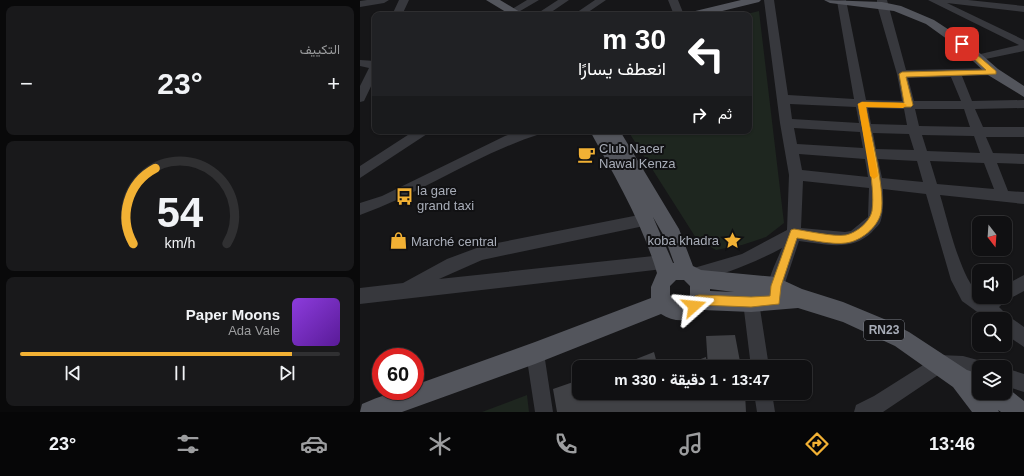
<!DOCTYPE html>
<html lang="ar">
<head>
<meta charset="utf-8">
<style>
  :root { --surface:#101012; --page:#19191b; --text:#f1f3f6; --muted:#9c9d9f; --line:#303032; --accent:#f2b134 }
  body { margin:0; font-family:Helvetica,Vazirmatn,sans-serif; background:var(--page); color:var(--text); direction:rtl; height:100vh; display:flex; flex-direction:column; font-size:15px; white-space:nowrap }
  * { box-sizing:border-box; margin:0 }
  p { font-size:13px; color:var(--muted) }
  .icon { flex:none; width:22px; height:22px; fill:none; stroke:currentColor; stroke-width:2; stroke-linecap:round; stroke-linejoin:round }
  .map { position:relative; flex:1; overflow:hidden; direction:ltr }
  .sheet { display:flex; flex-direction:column; gap:6px; padding:6px; background:#09090a; width:360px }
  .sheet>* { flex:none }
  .guide { position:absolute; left:12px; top:12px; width:380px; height:122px; border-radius:8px; box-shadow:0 1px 3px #0004,0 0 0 1px var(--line); direction:rtl; background:#202124; color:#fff; overflow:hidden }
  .needle { width:26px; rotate:163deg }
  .controls { position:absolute; left:612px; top:216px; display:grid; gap:8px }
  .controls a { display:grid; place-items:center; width:40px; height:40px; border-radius:8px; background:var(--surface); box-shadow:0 1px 3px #0004,0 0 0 1px var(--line); font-size:20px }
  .speed { position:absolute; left:12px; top:348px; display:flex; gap:8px; font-size:20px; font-weight:700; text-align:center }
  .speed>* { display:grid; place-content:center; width:52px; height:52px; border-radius:50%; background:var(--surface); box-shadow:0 1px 3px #0004,0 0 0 1px var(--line); line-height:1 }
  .speed .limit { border:6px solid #d22; background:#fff; color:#111 }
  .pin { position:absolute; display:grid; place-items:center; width:34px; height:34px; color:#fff; margin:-17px; border-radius:8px; box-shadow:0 2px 6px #0006 }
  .me { position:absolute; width:44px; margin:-22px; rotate:72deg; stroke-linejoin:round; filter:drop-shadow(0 0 3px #0008) }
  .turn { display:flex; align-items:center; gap:14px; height:84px; padding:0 20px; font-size:18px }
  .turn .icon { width:52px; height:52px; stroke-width:2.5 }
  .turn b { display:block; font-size:28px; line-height:34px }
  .then { display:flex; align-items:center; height:38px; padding:0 20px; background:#0003; gap:8px; font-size:15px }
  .big { font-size:30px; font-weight:800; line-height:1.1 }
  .sheet .widget { flex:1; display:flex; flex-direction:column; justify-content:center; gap:6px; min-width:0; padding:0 14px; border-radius:8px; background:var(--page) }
  .sheet .dial { align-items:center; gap:0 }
  .dial svg { height:104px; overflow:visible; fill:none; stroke:var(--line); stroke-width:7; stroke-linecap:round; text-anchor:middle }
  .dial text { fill:var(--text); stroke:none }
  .song { display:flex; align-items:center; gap:12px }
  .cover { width:48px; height:48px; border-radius:6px; background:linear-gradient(135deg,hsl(270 70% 55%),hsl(270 70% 35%)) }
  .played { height:4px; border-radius:2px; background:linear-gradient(90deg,var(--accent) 85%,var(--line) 85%) }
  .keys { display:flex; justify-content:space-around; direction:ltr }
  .heat { display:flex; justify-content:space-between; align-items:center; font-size:22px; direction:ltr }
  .trip { position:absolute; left:212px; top:360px; width:240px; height:40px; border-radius:8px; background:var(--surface); box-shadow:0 1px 3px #0004,0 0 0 1px var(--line); font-weight:800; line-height:40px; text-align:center; direction:rtl }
  .tabs { display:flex; height:64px; justify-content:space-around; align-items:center; background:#060607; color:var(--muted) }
  .tabs .icon { width:28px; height:28px }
  .tabs .selected { color:var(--accent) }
  .tabs b { font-size:18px; color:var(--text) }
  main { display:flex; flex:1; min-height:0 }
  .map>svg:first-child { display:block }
  .green { fill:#1e261f }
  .building { fill:#404145 }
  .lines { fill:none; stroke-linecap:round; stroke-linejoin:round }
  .minor { fill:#37383d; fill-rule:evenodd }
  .major { fill:#53555c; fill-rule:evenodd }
  .route { fill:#f2b134; stroke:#9d7322 }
  .slow { fill:#f59e0b }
  .labels { text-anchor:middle; stroke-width:4; stroke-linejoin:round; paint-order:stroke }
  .shield { fill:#111113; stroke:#7b7e86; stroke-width:1 }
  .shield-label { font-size:12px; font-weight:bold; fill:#a8adb8 }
  .poi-label { font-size:13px; fill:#a8adb8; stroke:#111113; text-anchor:start }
</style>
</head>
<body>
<main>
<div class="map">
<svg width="664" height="412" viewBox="0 0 664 412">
  <rect width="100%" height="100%" fill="#161618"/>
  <path class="green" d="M399,11L424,223L406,237L382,245L356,250L336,238L268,131H389V15H383Z
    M167,395L169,412H122Z"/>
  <path class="building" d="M375,335L381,367H348L346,336Z
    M294,352L298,367H256Z
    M346,357L347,367H320Z
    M219,380V393H385L386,412H197L193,389Z"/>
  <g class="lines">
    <path class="minor" d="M7,0H29L24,3L0,7V1Z
      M39,0H49L42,15H32Z
      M167,0H179L155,14L152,15L147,12Z
      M198,0H209L187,15H175Z
      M235,0H246L224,15H213Z
      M308,0H318L324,15H314Z
      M404,0H414L428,95L494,99L477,1L486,0L506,100L542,101L537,74L517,5V0H527L546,70L633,68L637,69L638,72L637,75L602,76L612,101L664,100V108L615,109L623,127H664V137H626L633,153L664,154V164L637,163L648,191L664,192V204L580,195C587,217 601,281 619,293V297H645V285L664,275V291L647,300L639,307L647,315L664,327V347L645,334V319H627L602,301L591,280L566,194L523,189C523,199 524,210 521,220C520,225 515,228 512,232C492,252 464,244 439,241L424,286L421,302L415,304L409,302C403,286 416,263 422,248C392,264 366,274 333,282L327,280L325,275L327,270L382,254L427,230L429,175L420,123ZM591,77L601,101H554L548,78ZM430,104L496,107L499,123L432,119ZM508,108L544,109L547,125L511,124ZM555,109H604L610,127L559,126ZM434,128L500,132L503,148L437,144ZM513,133L549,134L554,150L516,149ZM562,135L614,136L620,153L567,151ZM439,154L505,159L508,177L442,170ZM518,159L557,161L563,182L522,178ZM570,161L624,163L634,189L577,184ZM443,181L509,188L508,217L491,231L485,232L441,228Z
      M568,0H608L664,6V12L587,3L664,40V51L616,61L612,60L611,58L612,56L659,45Z
      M0,60L15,61V78L4,101L0,102V86L9,68L0,66Z
      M54,131H69L67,134L0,178V166Z
      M160,131H182L180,134C117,154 62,193 0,215V203L22,196L145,136Z
      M284,214L289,216L291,220L289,224L284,226L122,260L79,279L303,255L308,257L311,262L308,267L303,269L0,304V288L43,283L87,259L122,246Z
      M391,294L397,296L399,302L409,367H391L383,302L385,296Z
      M175,344L181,347L184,353L193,412H175L166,353L169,347Z
      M579,355L603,356L625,362L627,367H619V377L581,373L523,412H494L496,405L514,396Z
      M645,368L664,374V392L645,386Z
      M394,393H412L415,412H397Z"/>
    <path class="major" d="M126,0H140L165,15H151Z
      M381,0H401L399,2L346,15H325L327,13Z
      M464,0L522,2L541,6L574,20L606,41L638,69L664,86V97L628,75L598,47L566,24L534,11L470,3Z
      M230,131H260L319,229L333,266L341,270L416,277L442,289L483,302L524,319L549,332L607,370L619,374V393H645V386L664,401V412H641L638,410L639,412H612L593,387L535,346L483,322L438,308L391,312L343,310C332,323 315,323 301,314L175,364L42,412H0L2,404C20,396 36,391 55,391V385L175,342L291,298V287L297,273C282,222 255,177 230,131ZM293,217L305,238L314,263H313ZM316,280H324L330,286V295L324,301H316L310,295V286ZM350,289L374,292L350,291Z"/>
  </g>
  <path class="route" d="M602,42L636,71V74L546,77L553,105L551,107H506C510,132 526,191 521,213C517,228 501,241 486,243C473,245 451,240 437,238L421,286L419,304L391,307L341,305L334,311L330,310L328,306L335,296L339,295L391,297L410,296L411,286L431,230L434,229C447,231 474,237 486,235C496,233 510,222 512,211C516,184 503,133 498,104L502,102L544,103L539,74L542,72L626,70L600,46V43Z"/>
  <path class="slow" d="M502,102L543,103L547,105L543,108L506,107L518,176L514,179L510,176L498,104Z"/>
  <defs>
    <symbol id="cafe-bare" viewBox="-9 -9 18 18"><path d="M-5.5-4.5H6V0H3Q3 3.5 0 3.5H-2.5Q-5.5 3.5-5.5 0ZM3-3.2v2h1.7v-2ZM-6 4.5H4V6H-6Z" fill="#f2b134" stroke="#111113" stroke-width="2.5" paint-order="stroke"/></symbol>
    <symbol id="bus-bare" viewBox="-9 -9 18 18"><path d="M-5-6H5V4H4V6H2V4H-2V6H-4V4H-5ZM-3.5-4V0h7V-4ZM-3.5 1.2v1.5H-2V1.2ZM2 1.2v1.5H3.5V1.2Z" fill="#f2b134" stroke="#111113" stroke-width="2.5" paint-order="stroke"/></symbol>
    <symbol id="sight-bare" viewBox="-9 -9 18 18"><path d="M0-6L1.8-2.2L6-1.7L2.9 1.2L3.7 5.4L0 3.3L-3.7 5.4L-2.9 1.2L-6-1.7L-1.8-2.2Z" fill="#f2b134" stroke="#111113" stroke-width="2.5" paint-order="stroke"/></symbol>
    <symbol id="shop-bare" viewBox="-9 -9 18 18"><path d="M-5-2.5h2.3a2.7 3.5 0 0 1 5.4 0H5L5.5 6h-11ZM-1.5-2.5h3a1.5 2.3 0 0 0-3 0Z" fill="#f2b134" stroke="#111113" stroke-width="2.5" paint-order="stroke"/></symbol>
  </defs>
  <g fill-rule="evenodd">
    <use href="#cafe-bare" x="214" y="142" width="25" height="25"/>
    <use href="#bus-bare" x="32" y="184" width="25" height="25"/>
    <use href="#sight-bare" x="360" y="228" width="25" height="25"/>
    <use href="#shop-bare" x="26" y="228" width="25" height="25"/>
  </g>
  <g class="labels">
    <rect class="shield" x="504" y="320" width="40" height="20" rx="3"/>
    <g class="shield-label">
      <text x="524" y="334">RN23</text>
    </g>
    <g class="poi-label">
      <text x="239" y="153">Club Nacer<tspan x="239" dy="15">Nawal Kenza</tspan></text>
      <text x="57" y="195">la gare<tspan x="57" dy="15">grand taxi</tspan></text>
      <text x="359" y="245" text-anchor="end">koba khadra</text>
      <text x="51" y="246">Marché central</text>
    </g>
  </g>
</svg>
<div class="controls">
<a><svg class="needle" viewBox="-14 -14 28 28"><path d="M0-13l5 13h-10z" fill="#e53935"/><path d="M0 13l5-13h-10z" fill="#9c9d9f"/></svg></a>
<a><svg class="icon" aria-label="sound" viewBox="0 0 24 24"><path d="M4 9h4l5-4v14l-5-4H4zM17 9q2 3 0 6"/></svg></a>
<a><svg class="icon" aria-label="search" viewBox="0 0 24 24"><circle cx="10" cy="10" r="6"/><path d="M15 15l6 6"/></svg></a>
<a><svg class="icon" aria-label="layers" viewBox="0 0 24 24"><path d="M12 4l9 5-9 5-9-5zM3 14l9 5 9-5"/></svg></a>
</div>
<div class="speed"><div class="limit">60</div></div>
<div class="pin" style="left:602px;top:44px;background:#d93025"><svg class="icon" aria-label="arrive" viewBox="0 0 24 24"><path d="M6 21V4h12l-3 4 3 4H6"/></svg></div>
<svg class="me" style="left:334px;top:306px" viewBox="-20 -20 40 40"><path d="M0-17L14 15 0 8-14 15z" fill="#f2b134" stroke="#fff" stroke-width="4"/></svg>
<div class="trip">13:47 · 1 دقيقة · 330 m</div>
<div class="guide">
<div class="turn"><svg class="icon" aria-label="left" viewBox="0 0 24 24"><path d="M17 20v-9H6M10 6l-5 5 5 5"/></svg><div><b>30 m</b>انعطف يسارًا</div></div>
<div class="then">ثم<svg class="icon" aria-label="right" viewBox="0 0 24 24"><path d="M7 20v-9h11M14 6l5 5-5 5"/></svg></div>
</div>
</div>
<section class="sheet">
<div class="widget"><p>التكييف</p>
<div class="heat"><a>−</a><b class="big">23°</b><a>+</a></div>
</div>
<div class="widget dial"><svg viewBox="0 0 100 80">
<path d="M14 69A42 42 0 1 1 86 69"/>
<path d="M14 69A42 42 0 0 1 31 11" stroke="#f2b134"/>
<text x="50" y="56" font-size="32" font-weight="700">54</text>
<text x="50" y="72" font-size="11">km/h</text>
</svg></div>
<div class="widget">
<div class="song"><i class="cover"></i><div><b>Paper Moons</b><p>Ada Vale</p></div></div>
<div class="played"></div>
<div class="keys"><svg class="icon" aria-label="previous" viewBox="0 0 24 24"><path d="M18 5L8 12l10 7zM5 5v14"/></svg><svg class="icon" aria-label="pause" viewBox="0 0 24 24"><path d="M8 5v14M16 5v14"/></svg><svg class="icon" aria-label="next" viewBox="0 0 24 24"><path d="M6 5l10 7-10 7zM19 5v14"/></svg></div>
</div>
</section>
</main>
<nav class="tabs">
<b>13:46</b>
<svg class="icon selected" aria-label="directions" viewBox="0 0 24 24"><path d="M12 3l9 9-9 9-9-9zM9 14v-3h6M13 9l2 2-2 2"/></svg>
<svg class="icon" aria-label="music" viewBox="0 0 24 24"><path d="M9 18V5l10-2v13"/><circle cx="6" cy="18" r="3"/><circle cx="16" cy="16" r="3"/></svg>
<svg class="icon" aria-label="phone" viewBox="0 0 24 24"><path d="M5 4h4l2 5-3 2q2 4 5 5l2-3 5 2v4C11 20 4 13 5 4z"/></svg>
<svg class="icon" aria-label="climate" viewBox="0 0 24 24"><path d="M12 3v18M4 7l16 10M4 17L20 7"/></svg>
<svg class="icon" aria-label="car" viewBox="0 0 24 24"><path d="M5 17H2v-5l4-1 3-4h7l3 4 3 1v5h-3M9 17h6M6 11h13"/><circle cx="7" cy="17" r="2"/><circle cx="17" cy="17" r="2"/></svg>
<svg class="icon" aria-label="filters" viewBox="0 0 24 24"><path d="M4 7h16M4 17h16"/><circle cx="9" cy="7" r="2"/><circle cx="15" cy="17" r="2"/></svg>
<b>23°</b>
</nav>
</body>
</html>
